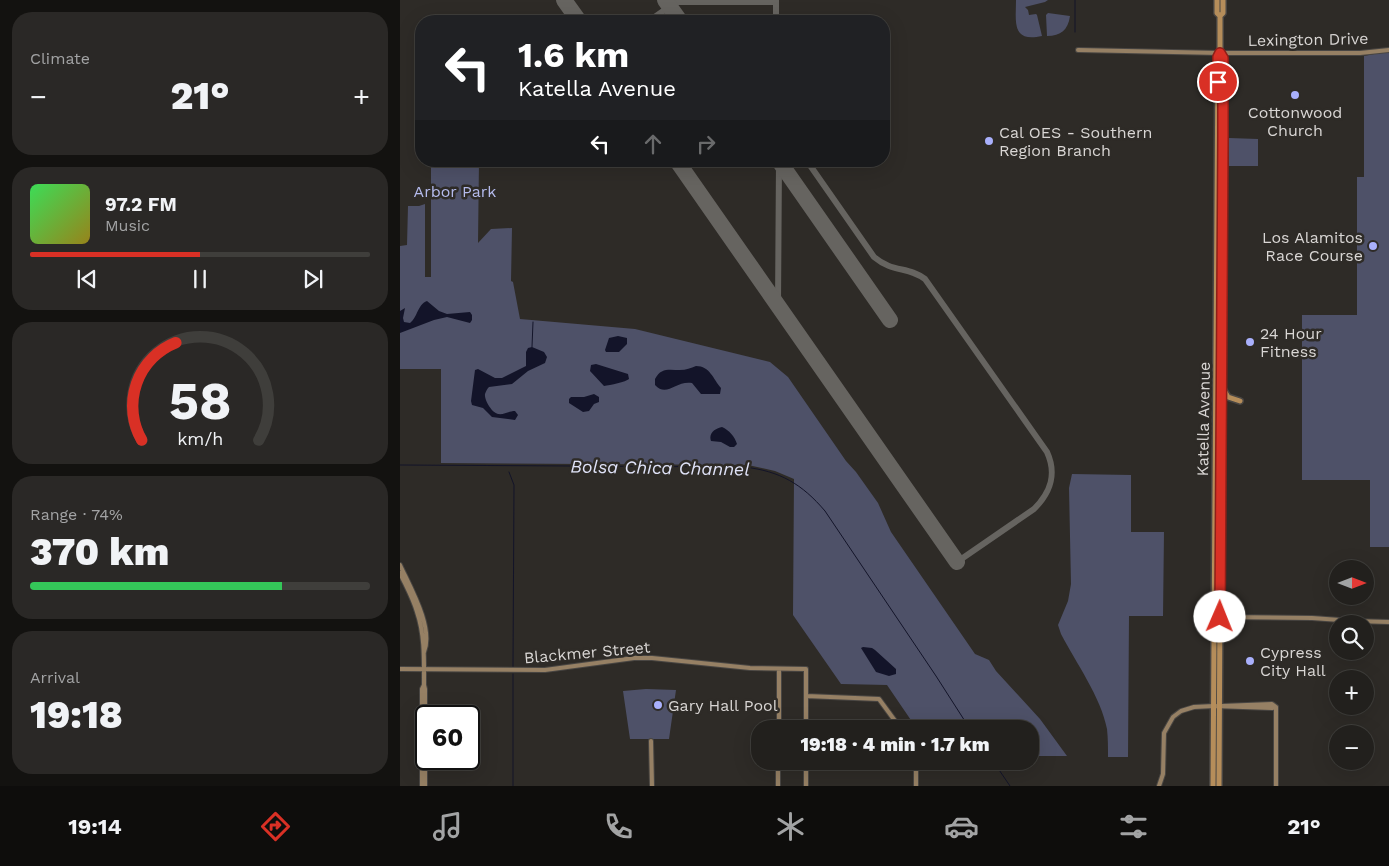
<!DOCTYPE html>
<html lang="en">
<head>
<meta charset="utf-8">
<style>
  :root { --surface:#22201d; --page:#2a2826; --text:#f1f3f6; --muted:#a2a3a4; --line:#3f3e3b; --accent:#d93025 }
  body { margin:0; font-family:"Work Sans",sans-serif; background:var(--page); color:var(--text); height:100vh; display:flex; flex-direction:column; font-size:19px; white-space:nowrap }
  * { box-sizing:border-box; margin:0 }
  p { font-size:16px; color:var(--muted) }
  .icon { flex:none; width:28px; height:28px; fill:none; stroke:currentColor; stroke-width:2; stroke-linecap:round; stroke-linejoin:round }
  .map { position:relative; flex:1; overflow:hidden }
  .details { display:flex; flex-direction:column; gap:12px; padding:12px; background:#131210; width:400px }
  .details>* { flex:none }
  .top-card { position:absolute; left:15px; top:15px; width:475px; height:152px; border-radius:20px; box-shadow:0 5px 20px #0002,0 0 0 1px var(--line); background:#202124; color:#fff; overflow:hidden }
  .needle { width:32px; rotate:90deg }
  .tools { position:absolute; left:929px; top:560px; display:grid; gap:10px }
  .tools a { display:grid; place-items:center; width:45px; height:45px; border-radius:50%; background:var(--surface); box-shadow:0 5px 20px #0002,0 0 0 1px var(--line); font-size:25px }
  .speed { position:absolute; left:15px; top:705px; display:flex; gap:10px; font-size:25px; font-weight:700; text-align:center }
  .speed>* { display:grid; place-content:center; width:65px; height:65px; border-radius:50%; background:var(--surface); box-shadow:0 5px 20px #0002,0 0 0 1px var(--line); line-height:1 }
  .speed .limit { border:2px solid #111; border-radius:8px; background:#fff; color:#111 }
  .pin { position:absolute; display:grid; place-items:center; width:42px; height:42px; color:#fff; margin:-21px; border:2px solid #fff; border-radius:50%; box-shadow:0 1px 5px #0007 }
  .me { position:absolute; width:55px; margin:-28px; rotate:1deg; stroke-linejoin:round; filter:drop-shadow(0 0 4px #0008) }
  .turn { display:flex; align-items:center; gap:18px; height:105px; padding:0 20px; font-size:22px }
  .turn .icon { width:65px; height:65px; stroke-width:2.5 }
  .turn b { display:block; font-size:35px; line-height:42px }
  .lanes { display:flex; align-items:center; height:48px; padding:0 20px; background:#0003; justify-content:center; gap:25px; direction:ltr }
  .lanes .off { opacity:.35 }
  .big { font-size:38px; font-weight:800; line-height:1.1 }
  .details .tile { flex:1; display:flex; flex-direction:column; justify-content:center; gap:8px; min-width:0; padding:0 18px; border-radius:20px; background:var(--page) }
  .details .dial { align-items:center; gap:0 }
  .dial svg { height:130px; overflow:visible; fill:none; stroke:var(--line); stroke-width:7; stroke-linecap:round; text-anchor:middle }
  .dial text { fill:var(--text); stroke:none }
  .song { display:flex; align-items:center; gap:15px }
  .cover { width:60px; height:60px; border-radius:8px; background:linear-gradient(135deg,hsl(130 70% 55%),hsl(50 70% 35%)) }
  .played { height:5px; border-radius:2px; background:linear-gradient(90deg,var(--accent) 50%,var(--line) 50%) }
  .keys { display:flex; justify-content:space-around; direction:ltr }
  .heat { display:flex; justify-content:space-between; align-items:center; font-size:28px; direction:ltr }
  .charge { height:8px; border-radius:4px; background:linear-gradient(90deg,#34c759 74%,var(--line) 0) }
  .trip { position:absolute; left:351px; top:720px; width:288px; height:50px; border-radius:20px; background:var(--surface); box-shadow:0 5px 20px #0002,0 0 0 1px var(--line); font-weight:800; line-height:50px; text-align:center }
  .dock { display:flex; height:80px; justify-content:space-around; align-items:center; background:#0e0d0c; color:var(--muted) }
  .dock .icon { width:35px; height:35px }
  .dock .current { color:var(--accent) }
  .dock b { font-size:22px; color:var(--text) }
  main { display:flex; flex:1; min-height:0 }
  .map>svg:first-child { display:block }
  .green { fill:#4e5168 }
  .water { fill:#131429 }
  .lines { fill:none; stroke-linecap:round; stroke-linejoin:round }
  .stream { stroke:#131429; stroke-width:1 }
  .taxiway { stroke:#666460; stroke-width:6 }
  .runway { stroke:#666460; stroke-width:16 }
  .secondary-casing { stroke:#494643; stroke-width:6 }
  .primary-casing { stroke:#494643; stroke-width:8 }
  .secondary { stroke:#968064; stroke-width:4 }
  .primary { stroke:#b58d5a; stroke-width:5 }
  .route-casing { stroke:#8d1f18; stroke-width:12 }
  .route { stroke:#d93025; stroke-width:9 }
  .poi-dot { fill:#a9b0fc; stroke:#2e2b27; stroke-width:2 }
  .labels { text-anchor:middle; stroke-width:5; stroke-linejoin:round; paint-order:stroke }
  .street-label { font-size:16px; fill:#d9d6d4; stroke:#2e2b27 }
  .poi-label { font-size:16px; fill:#d9d6d4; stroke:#2e2b27; text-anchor:start }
  .park-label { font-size:16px; fill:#b5bbed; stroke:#2e2b27 }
  .water-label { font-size:18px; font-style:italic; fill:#dfe2f7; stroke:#2e2b27 }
</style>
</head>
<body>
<main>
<section class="details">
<div class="tile"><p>Climate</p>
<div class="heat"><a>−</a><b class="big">21°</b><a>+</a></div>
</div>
<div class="tile">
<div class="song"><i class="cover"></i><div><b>97.2 FM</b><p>Music</p></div></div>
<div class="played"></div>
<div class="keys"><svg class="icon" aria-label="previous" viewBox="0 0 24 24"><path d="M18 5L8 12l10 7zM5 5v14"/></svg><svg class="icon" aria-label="pause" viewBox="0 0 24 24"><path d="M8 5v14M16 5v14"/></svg><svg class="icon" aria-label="next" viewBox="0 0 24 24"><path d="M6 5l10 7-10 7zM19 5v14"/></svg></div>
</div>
<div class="tile dial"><svg viewBox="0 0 100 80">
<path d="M14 69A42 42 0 1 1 86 69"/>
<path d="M14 69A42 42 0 0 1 35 9" stroke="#d93025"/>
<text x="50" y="56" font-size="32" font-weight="700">58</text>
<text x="50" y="72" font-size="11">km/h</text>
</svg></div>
<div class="tile"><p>Range · 74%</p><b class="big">370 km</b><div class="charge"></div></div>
<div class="tile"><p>Arrival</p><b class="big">19:18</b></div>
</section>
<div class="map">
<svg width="989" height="786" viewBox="0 0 989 786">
  <rect width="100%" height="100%" fill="#2e2b27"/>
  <path class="green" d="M616,0H648L645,2L625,7L628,10L629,15L636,14L637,15L642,36C611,43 616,21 616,0Z
    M648,13L670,16C668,30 661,36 647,36L646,15Z
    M989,51V547H970V480H902V315H957V177H964V56Z
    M829,138L858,139V166H829Z
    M31,161H79L78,243L91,229L112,228L111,281L113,282L120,319L235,329L370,362L388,377L446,461L456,472L478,503L491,532L575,654L589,660L596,671L640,719L667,756H630V729H517L487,685L441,684L393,615L394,479L375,471L348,465L41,463V369H0V246L7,245L8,206H19L25,204V277H31Z
    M672,474L731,475V532H764L763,616H729L728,757H708C708,748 708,738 707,729C701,697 676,663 661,634L658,625L668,601L671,584L669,488Z
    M246,689L276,690L269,739H230L223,691Z"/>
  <path class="water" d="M27,301L39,311L47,314L70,312L72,315V320L70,323L47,317L34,320L0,333V311L5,308L3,318L4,322L10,323C18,317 17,305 27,301Z
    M218,336L227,338V344L219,352H206L205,350L209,338Z
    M132,347L144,352L147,357L145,363L128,371L112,384L89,387C87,389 86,391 85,394C84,400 92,413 98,414C104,415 109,411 115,411L118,415L115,420L92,417L83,408L72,405L71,401L75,370L78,369L95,378H102L126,366V352L128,348Z
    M196,364L228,374L229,379C226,382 210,385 204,386L190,371L191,365Z
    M296,366C310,366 313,379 321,388L320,394H301L292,383C276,380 267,398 255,385V379C261,367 270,370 280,370C286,370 291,368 296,366Z
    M194,394L199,397V402L194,404L189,411L183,412L169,403V399L171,397H184Z
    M322,427C329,430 335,437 337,444L334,447H330L321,442L311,441C308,433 316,428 322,427Z
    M463,647L472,648L475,650L496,669V674L489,676L476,672L461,648Z"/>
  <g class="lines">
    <path class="stream" d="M675,32V0
      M132,347L133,322
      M0,465L344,467C380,471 402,484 425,511L536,676L570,729
      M109,472L114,485L113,667
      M113,674V786
      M593,761L610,786"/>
    <path class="taxiway" d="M249,21L276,2H376
      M376,21V0
      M407,161L474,257C493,273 508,266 525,279L647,452C657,474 651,492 634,509L557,562
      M378,305L379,161"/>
    <path class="runway" d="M164,0L179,21
      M265,0L280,21
      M277,161L557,562
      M379,161L490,320"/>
    <defs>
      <path id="secondary" d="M678,50L820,53H960L989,50
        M0,565C10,587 34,628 24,652
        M0,573C6,586 13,598 17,612C25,635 24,661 24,685L25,689V786
        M819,617L912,618L954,621L989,622
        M0,669L145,670L234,658H252L350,668L406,669V729
        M379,669V729
        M406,696L479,699L501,729
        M822,706L872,704L876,707
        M251,741L252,786
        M22,786V689L24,685
        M378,786V761
        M406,786V761
        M516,786V761
        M759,786L763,774L764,733L773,717L781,711L794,707L814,706L872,708L876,707
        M876,786V707"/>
      <path id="primary" d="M817,0V13L820,16
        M822,387L828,397L840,401
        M813,786L818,57L820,53V16L823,13V0
        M819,786L823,58L820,53"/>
    </defs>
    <use href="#secondary" class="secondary-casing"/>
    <use href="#primary" class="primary-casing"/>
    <use href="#secondary" class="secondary"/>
    <use href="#primary" class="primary"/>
  </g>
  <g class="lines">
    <defs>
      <path id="route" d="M818,82V57L820,53L823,58V136L820,617"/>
    </defs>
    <use href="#route" class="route-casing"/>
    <use href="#route" class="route"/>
  </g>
  <g class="poi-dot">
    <circle cx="895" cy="95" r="5"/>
    <circle cx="589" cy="141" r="5"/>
    <circle cx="973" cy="246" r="5"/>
    <circle cx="850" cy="342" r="5"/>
    <circle cx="850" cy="661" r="5"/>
    <circle cx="258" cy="705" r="5"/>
  </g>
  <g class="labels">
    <g class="street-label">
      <text transform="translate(908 39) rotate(-1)" y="6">Lexington Drive</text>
      <text transform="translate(803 419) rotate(-89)" y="6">Katella Avenue</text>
      <text transform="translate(187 652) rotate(-5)" y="6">Blackmer Street</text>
    </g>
    <g class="poi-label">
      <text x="895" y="118" text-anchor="middle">Cottonwood<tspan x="895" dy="18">Church</tspan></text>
      <text x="599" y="138">Cal OES - Southern<tspan x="599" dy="18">Region Branch</tspan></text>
      <text x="963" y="243" text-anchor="end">Los Alamitos<tspan x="963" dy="18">Race Course</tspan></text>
      <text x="860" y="339">24 Hour<tspan x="860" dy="18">Fitness</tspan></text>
      <text x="860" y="658">Cypress<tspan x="860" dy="18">City Hall</tspan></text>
      <text x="268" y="711">Gary Hall Pool</text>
    </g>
    <g class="park-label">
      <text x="55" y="197">Arbor Park</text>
    </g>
    <g class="water-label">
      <text transform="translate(260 468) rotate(1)" y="6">Bolsa Chica Channel</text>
    </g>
  </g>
</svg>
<div class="tools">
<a><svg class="needle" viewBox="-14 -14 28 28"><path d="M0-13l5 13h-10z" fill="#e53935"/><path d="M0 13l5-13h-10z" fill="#a2a3a4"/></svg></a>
<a><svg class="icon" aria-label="search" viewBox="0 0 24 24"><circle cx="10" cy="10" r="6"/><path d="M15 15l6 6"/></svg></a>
<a>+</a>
<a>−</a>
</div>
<div class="speed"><div class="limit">60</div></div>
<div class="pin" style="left:818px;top:82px;background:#d93025"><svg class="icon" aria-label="arrive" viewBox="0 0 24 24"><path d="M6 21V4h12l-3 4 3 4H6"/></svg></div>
<svg class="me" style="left:820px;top:617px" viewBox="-20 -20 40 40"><circle r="19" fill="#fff"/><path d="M0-13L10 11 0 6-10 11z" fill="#d93025"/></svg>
<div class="trip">19:18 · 4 min · 1.7 km</div>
<div class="top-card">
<div class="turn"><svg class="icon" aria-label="left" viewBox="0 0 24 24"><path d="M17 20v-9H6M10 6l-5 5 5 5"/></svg><div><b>1.6 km</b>Katella Avenue</div></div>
<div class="lanes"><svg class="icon" aria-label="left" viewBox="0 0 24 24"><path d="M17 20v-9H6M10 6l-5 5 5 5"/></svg><svg class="icon off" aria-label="ahead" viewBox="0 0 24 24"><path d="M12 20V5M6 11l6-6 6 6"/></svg><svg class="icon off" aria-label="right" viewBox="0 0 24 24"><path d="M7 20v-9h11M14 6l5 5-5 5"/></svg></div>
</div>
</div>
</main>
<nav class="dock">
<b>19:14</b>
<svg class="icon current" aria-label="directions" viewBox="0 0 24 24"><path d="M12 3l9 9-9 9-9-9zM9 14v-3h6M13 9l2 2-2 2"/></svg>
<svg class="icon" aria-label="music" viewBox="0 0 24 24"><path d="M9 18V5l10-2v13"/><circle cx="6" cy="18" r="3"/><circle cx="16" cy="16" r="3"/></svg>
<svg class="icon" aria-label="phone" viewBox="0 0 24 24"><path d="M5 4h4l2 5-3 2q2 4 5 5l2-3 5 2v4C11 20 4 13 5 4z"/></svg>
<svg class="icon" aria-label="climate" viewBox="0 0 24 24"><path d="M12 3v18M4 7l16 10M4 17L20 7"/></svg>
<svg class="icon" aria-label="car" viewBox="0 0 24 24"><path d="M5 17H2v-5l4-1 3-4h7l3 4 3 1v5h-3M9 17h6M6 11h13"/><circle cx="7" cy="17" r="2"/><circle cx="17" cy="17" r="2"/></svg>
<svg class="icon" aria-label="filters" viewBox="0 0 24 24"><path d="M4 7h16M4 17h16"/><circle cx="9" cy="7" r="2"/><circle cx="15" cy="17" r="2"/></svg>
<b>21°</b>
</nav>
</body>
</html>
